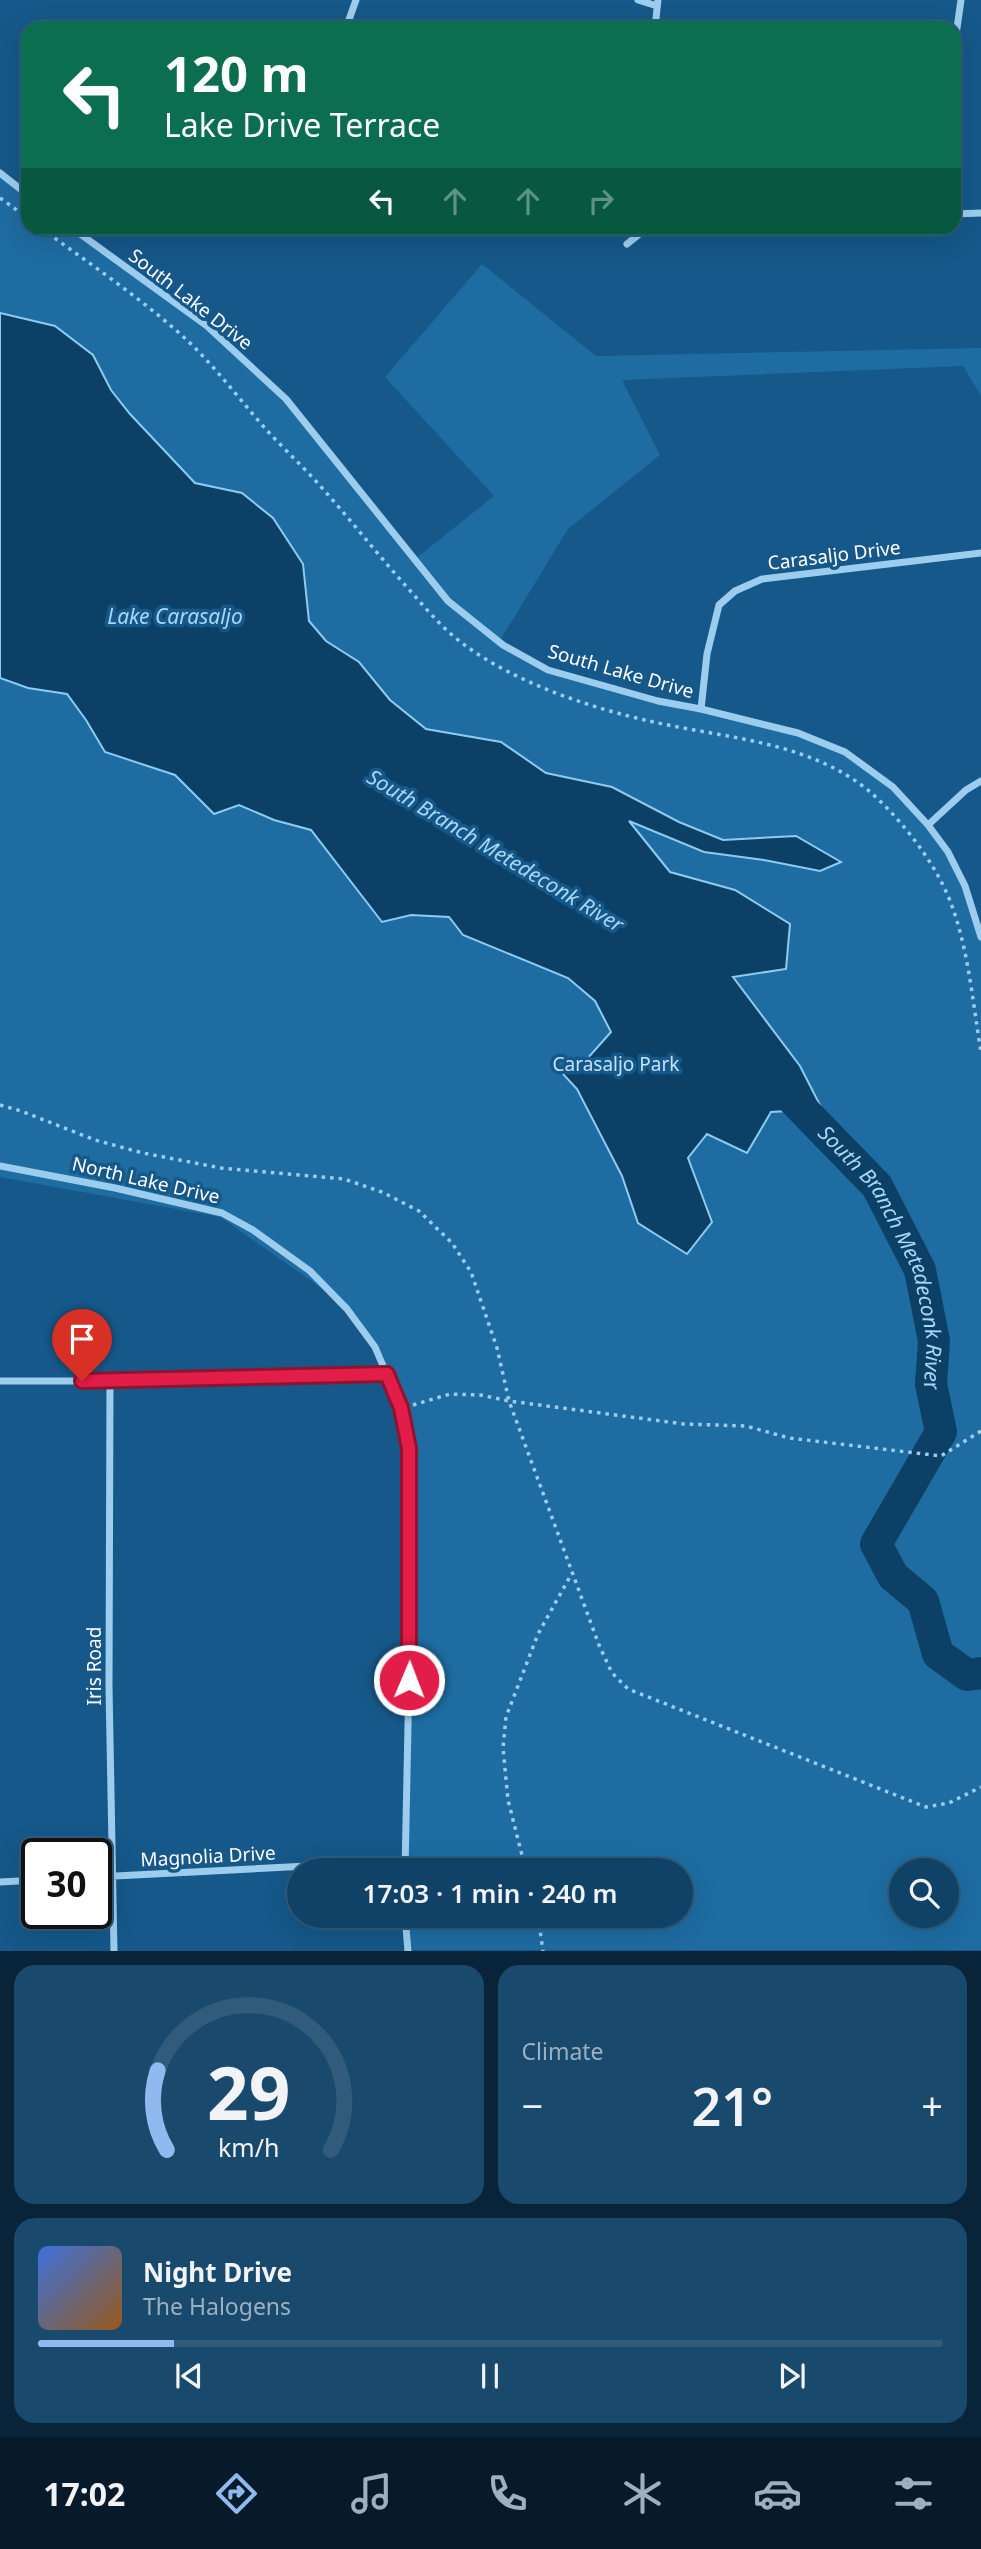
<!DOCTYPE html>
<html lang="en">
<head>
<meta charset="utf-8">
<style>
  :root { --surface:#104267; --page:#19496d; --text:#f1f3f6; --muted:#9cb0c0; --line:#305b7b; --accent:#90b9f0 }
  body { margin:0; font-family:"Noto Sans",sans-serif; background:var(--page); color:var(--text); height:100vh; display:flex; flex-direction:column; font-size:26px; white-space:nowrap }
  * { box-sizing:border-box; margin:0 }
  p { font-size:23px; color:var(--muted) }
  .icon { flex:none; width:38px; height:38px; fill:none; stroke:currentColor; stroke-width:2; stroke-linecap:round; stroke-linejoin:round }
  .map { position:relative; height:1951px; overflow:hidden }
  .panel { display:flex; flex-direction:column; gap:14px; padding:14px; background:#092439; flex:1 }
  .panel>* { flex:none }
  .top-card { position:absolute; left:21px; top:21px; width:940px; height:214px; border-radius:21px; box-shadow:0 7px 28px #0002,0 0 0 2px var(--line); background:#0b6e4f; color:#fff; overflow:hidden }
  .buttons { position:absolute; left:889px; top:1858px; display:grid; gap:14px }
  .buttons a { display:grid; place-items:center; width:70px; height:70px; border-radius:50%; background:var(--surface); box-shadow:0 7px 28px #0002,0 0 0 2px var(--line); font-size:35px }
  .speed { position:absolute; left:21px; top:1838px; display:flex; gap:14px; font-size:35px; font-weight:700; text-align:center }
  .speed>* { display:grid; place-content:center; width:91px; height:91px; border-radius:50%; background:var(--surface); box-shadow:0 7px 28px #0002,0 0 0 2px var(--line); line-height:1 }
  .speed .limit { border:4px solid #111; border-radius:10px; background:#fff; color:#111 }
  .pin { position:absolute; display:grid; place-items:center; width:60px; height:60px; color:#fff; margin:-72px -30px; border-radius:50% 50% 50% 0; rotate:-45deg; box-shadow:0 0 7px #0007 }
  .pin .icon { rotate:45deg }
  .me { position:absolute; width:77px; margin:-38px; rotate:1deg; stroke-linejoin:round; filter:drop-shadow(0 0 5px #0008) }
  .turn { display:flex; align-items:center; gap:24px; height:147px; padding:0 28px; font-size:32px }
  .turn .icon { width:91px; height:91px; stroke-width:2.5 }
  .turn b { display:block; font-size:49px; line-height:60px }
  .lanes { display:flex; align-items:center; height:66px; padding:0 28px; background:#0003; justify-content:center; gap:35px; direction:ltr }
  .lanes .off { opacity:.35 }
  .big { font-size:52px; font-weight:600; line-height:1.1 }
  .panel .card { flex:1; display:flex; flex-direction:column; justify-content:center; gap:10px; min-width:0; padding:0 24px; border-radius:21px; background:var(--page) }
  .panel .dial { align-items:center; gap:0 }
  .dial svg { height:182px; overflow:visible; fill:none; stroke:var(--line); stroke-width:7; stroke-linecap:round; text-anchor:middle }
  .dial text { fill:var(--text); stroke:none }
  .song { display:flex; align-items:center; gap:21px }
  .cover { width:84px; height:84px; border-radius:10px; background:linear-gradient(135deg,hsl(220 70% 55%),hsl(30 70% 35%)) }
  .played { height:7px; border-radius:4px; background:linear-gradient(90deg,var(--accent) 15%,var(--line) 15%) }
  .keys { display:flex; justify-content:space-around; direction:ltr }
  .heat { display:flex; justify-content:space-between; align-items:center; font-size:38px; direction:ltr }
  .panel .tiles { flex:1; display:grid; gap:14px; grid-template-columns:1fr 1fr }
  .card:last-child { grid-column:span 2 }
  .trip { position:absolute; left:287px; top:1858px; width:406px; height:70px; border-radius:35px; background:var(--surface); box-shadow:0 7px 28px #0002,0 0 0 2px var(--line); font-weight:600; line-height:70px; text-align:center }
  .dock { display:flex; height:112px; justify-content:space-around; align-items:center; background:#061a29; color:var(--muted) }
  .dock .icon { width:49px; height:49px }
  .dock .selected { color:var(--accent) }
  .dock b { font-size:32px; color:var(--text) }
  .map>svg:first-child { display:block }
  .green { fill:#1e6ca2; fill-rule:evenodd }
  .water { fill:#0d4066; stroke:#8ecbf2; stroke-width:2 }
  .lines { fill:none; stroke-linecap:round; stroke-linejoin:round }
  .river { stroke:#0d4066; stroke-width:32 }
  .path { stroke:#9ccdef; stroke-width:3.5; stroke-dasharray:3.5 5; stroke-linecap:butt }
  .street { stroke:#9ccdef; stroke-width:7 }
  .route-casing { stroke:#92132f; stroke-width:18 }
  .route { stroke:#e11d48; stroke-width:12 }
  .labels { text-anchor:middle; stroke-width:7; stroke-linejoin:round; paint-order:stroke }
  .street-label { font-size:19px; fill:#fff; stroke:#155889 }
  .park-label { font-size:19px; fill:#c2e4fb; stroke:#155889 }
  .water-label { font-size:21px; font-style:italic; fill:#a8d7f6; stroke:#155889 }
</style>
</head>
<body>
<div class="map">
<svg width="981" height="1951" viewBox="0 0 981 1951">
  <rect width="100%" height="100%" fill="#155889"/>
  <path class="green" d="M0,173L28,195V228H72L207,326L286,399L415,559L494,496L385,377L482,264L596,356L981,348V396L963,366L622,380L660,455L568,529L499,642L548,670L798,733L845,752L893,787L948,852L981,937V1950H408L405,1916H681V1871H405L407,1439L387,1374L360,1327L337,1299L220,1217L0,1177ZM901,1871H947V1916H901Z"/>
  <path class="water" d="M0,313L55,326L93,355L111,390L130,414L195,483L242,493L273,518L303,564L309,621L326,641L359,662L390,700L426,729L501,742L546,773L612,787L679,822L723,840L796,836L841,862L820,871L764,860L704,852L629,821L670,872L735,890L790,924L786,969L733,977L800,1066L822,1109L771,1112L747,1153L707,1134L688,1158L712,1222L687,1254L638,1223L622,1176L577,1089L563,1074L587,1059L611,1032L595,1001L568,978L463,935L449,917L411,915L382,922L311,830L274,820L239,805L214,814L175,775L105,752L86,720L67,694L28,688L0,678Z"/>
  <g class="lines">
    <path class="river" id="s1" d="M772,1078L877,1186L920,1270L934,1341L931,1384L941,1432L876,1544L893,1576L923,1601L938,1654L967,1675L981,1673"/>
    <path class="path" d="M0,198L28,218
      M41,228C87,262 135,294 178,332C210,360 235,394 263,426C279,444 297,461 314,479C345,513 374,550 405,585C424,606 442,629 466,646C517,683 588,707 649,721C727,739 818,741 879,800C908,828 940,870 953,909C969,954 973,1005 981,1052
      M0,1105L21,1111L95,1140L143,1153L221,1168L344,1179L382,1192L419,1211L452,1243L471,1272L497,1348L509,1401L599,1645L612,1673L628,1689L926,1807L949,1803L981,1787
      M413,1405L450,1394L480,1395L509,1401L684,1424L746,1426L789,1438L941,1456L981,1431
      M526,1871L508,1800L503,1748L506,1717L538,1634L572,1573
      M538,1916L543,1951"/>
    <path class="street" d="M638,0L657,6
      M346,28L356,0
      M655,28L658,0
      M954,49L961,0
      M0,173L28,195
      M954,214L981,213
      M72,228L207,326L286,399L448,601L503,645L548,670L658,701L701,709L798,733L845,752L893,787L928,825L948,852L965,886L981,937
      M627,244L647,228
      M701,709L707,654L719,605L735,591L762,579L981,553
      M928,825L966,790L981,781
      M0,1166L115,1188L222,1213L253,1230L310,1271L347,1309L375,1347L401,1408L409,1449L410,1629L405,1871
      M0,1381H110L387,1374
      M110,1381L109,1687L114,1951
      M96,1877L405,1861
      M0,1882L37,1880
      M405,1916L408,1951"/>
  </g>
  <g class="lines">
    <defs>
      <path id="route" d="M82,1381L387,1374L401,1408L409,1448V1680"/>
    </defs>
    <use href="#route" class="route-casing"/>
    <use href="#route" class="route"/>
  </g>
  <g class="labels">
    <g class="street-label">
      <text transform="translate(191 299) rotate(38)" y="7">South Lake Drive</text>
      <text transform="translate(834 555) rotate(-7)" y="7">Carasaljo Drive</text>
      <text transform="translate(621 671) rotate(16)" y="7">South Lake Drive</text>
      <text transform="translate(146 1180) rotate(13)" y="7">North Lake Drive</text>
      <text transform="translate(94 1666) rotate(-90)" y="7">Iris Road</text>
      <text transform="translate(208 1856) rotate(-3)" y="7">Magnolia Drive</text>
    </g>
    <g class="park-label">
      <text x="616" y="1071">Carasaljo Park</text>
    </g>
    <g class="water-label">
      <text x="175" y="624">Lake Carasaljo</text>
      <text transform="translate(495 851) rotate(31)" y="7">South Branch Metedeconk River</text>
      <text dy="7" stroke="none"><textPath href="#s1" startOffset="219">South Branch Metedeconk River</textPath></text>
    </g>
  </g>
</svg>
<div class="buttons">
<a><svg class="icon" aria-label="search" viewBox="0 0 24 24"><circle cx="10" cy="10" r="6"/><path d="M15 15l6 6"/></svg></a>
</div>
<div class="speed"><div class="limit">30</div></div>
<div class="pin" style="left:82px;top:1381px;background:#d93025"><svg class="icon" aria-label="arrive" viewBox="0 0 24 24"><path d="M6 21V4h12l-3 4 3 4H6"/></svg></div>
<svg class="me" style="left:409px;top:1680px" viewBox="-20 -20 40 40"><circle r="17" fill="#e11d48" stroke="#fff" stroke-width="3"/><path d="M0-11L8 9 0 5-8 9z" fill="#fff"/></svg>
<div class="trip">17:03 · 1 min · 240 m</div>
<div class="top-card">
<div class="turn"><svg class="icon" aria-label="left" viewBox="0 0 24 24"><path d="M17 20v-9H6M10 6l-5 5 5 5"/></svg><div><b>120 m</b>Lake Drive Terrace</div></div>
<div class="lanes"><svg class="icon" aria-label="left" viewBox="0 0 24 24"><path d="M17 20v-9H6M10 6l-5 5 5 5"/></svg><svg class="icon off" aria-label="ahead" viewBox="0 0 24 24"><path d="M12 20V5M6 11l6-6 6 6"/></svg><svg class="icon off" aria-label="ahead" viewBox="0 0 24 24"><path d="M12 20V5M6 11l6-6 6 6"/></svg><svg class="icon off" aria-label="right" viewBox="0 0 24 24"><path d="M7 20v-9h11M14 6l5 5-5 5"/></svg></div>
</div>
</div>
<section class="panel">
<div class="tiles">
<div class="card dial"><svg viewBox="0 0 100 80">
<path d="M14 69A42 42 0 1 1 86 69"/>
<path d="M14 69A42 42 0 0 1 10 34" stroke="#90b9f0"/>
<text x="50" y="56" font-size="32" font-weight="700">29</text>
<text x="50" y="72" font-size="11">km/h</text>
</svg></div>
<div class="card"><p>Climate</p>
<div class="heat"><a>−</a><b class="big">21°</b><a>+</a></div>
</div>
<div class="card">
<div class="song"><i class="cover"></i><div><b>Night Drive</b><p>The Halogens</p></div></div>
<div class="played"></div>
<div class="keys"><svg class="icon" aria-label="previous" viewBox="0 0 24 24"><path d="M18 5L8 12l10 7zM5 5v14"/></svg><svg class="icon" aria-label="pause" viewBox="0 0 24 24"><path d="M8 5v14M16 5v14"/></svg><svg class="icon" aria-label="next" viewBox="0 0 24 24"><path d="M6 5l10 7-10 7zM19 5v14"/></svg></div>
</div>
</div>
</section>
<nav class="dock">
<b>17:02</b>
<svg class="icon selected" aria-label="directions" viewBox="0 0 24 24"><path d="M12 3l9 9-9 9-9-9zM9 14v-3h6M13 9l2 2-2 2"/></svg>
<svg class="icon" aria-label="music" viewBox="0 0 24 24"><path d="M9 18V5l10-2v13"/><circle cx="6" cy="18" r="3"/><circle cx="16" cy="16" r="3"/></svg>
<svg class="icon" aria-label="phone" viewBox="0 0 24 24"><path d="M5 4h4l2 5-3 2q2 4 5 5l2-3 5 2v4C11 20 4 13 5 4z"/></svg>
<svg class="icon" aria-label="climate" viewBox="0 0 24 24"><path d="M12 3v18M4 7l16 10M4 17L20 7"/></svg>
<svg class="icon" aria-label="car" viewBox="0 0 24 24"><path d="M5 17H2v-5l4-1 3-4h7l3 4 3 1v5h-3M9 17h6M6 11h13"/><circle cx="7" cy="17" r="2"/><circle cx="17" cy="17" r="2"/></svg>
<svg class="icon" aria-label="filters" viewBox="0 0 24 24"><path d="M4 7h16M4 17h16"/><circle cx="9" cy="7" r="2"/><circle cx="15" cy="17" r="2"/></svg>
</nav>
</body>
</html>
